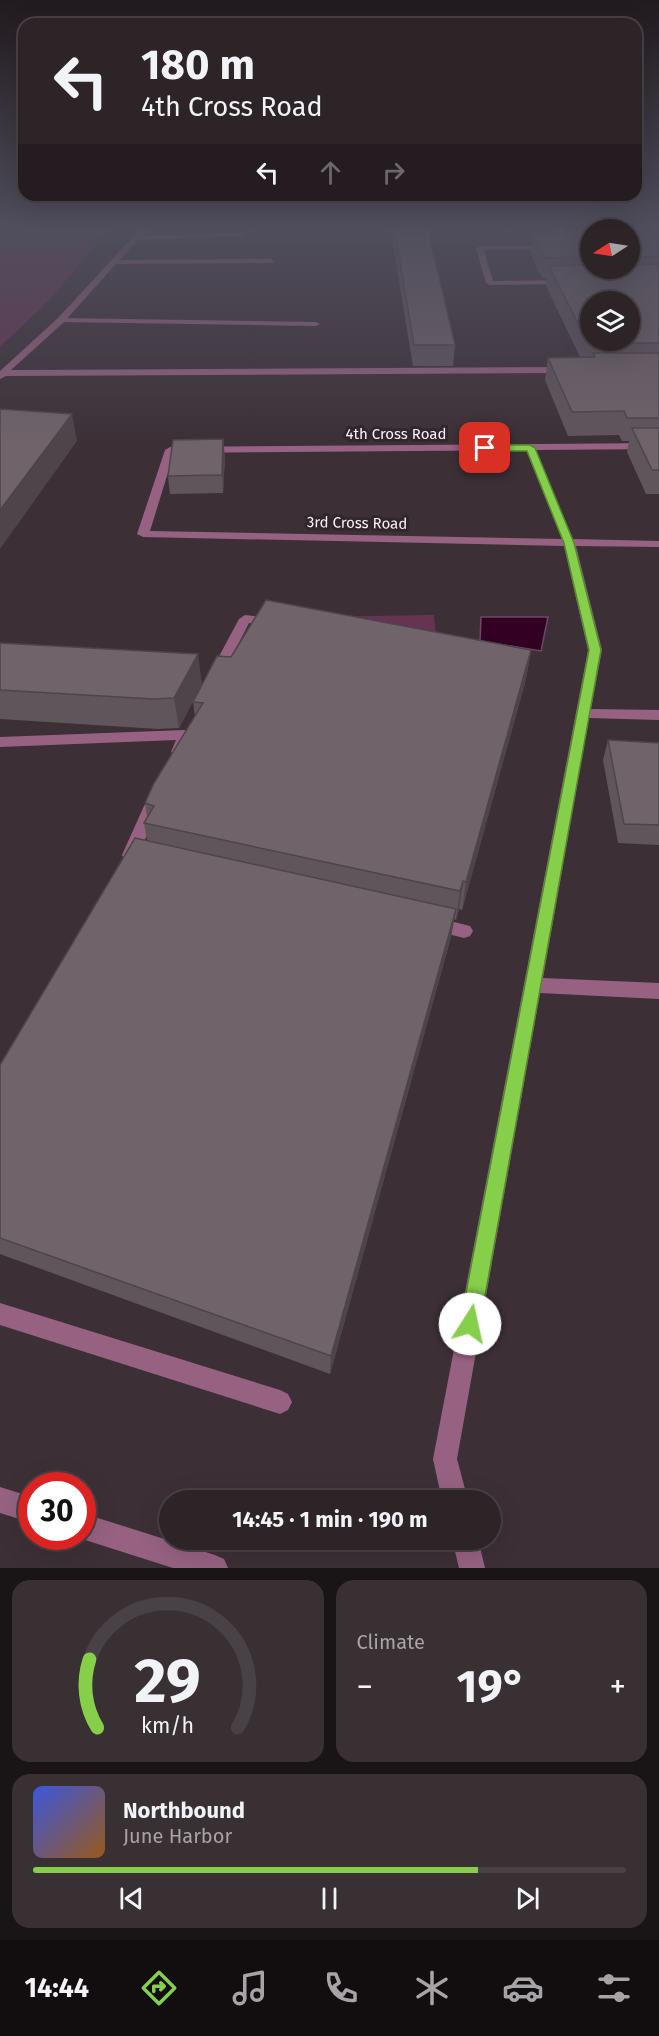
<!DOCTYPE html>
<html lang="en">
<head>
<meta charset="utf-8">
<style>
  :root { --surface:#2d2428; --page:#393034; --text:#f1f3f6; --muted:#a7a4a8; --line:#484145; --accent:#86cf4b }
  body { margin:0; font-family:"Fira Sans",sans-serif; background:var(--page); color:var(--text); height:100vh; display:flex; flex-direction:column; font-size:22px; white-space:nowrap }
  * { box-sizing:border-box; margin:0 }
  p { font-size:20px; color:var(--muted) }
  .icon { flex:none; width:33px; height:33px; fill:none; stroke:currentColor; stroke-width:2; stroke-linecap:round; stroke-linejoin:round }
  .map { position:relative; height:1568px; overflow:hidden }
  .details { display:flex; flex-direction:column; gap:12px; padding:12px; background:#191416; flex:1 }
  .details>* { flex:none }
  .hud { position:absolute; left:18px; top:18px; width:624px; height:183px; border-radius:18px; box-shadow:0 6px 24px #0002,0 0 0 2px var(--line); background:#2d2428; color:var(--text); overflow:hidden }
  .needle { width:39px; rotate:258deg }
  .controls { position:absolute; left:580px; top:219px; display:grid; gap:12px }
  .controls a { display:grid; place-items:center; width:60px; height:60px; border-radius:50%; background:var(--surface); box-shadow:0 6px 24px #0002,0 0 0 2px var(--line); font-size:30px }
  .speed { position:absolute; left:18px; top:1472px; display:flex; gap:12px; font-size:30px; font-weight:700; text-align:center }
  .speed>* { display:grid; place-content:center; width:78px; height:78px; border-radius:50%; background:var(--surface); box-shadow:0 6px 24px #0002,0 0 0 2px var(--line); line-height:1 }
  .speed .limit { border:9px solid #d22; background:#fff; color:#111 }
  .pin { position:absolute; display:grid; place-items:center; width:51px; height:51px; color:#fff; margin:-26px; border-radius:12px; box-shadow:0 3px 9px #0006 }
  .me { position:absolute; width:66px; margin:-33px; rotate:10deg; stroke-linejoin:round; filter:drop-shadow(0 0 4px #0008) }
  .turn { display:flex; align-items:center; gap:21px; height:126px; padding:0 24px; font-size:27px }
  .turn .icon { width:78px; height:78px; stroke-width:2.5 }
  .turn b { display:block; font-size:42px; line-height:51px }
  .lanes { display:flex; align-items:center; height:57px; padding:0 24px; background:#0003; justify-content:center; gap:30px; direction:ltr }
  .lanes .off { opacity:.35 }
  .big { font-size:45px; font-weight:700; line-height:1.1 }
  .details .widget { flex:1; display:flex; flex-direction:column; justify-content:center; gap:9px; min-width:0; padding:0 21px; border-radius:18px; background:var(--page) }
  .details .dial { align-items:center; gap:0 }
  .dial svg { height:156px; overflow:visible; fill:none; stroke:var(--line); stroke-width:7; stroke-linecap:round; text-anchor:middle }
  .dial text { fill:var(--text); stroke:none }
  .song { display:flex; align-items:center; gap:18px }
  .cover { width:72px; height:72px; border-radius:9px; background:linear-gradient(135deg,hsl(230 70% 55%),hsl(30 70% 35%)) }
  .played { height:6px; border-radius:3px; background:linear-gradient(90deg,var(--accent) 75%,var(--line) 75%) }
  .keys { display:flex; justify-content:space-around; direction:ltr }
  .heat { display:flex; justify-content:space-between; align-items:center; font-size:33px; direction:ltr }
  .details .tiles { flex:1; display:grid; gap:12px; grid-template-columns:1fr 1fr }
  .widget:last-child { grid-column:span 2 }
  .trip { position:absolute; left:159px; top:1490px; width:342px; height:60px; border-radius:30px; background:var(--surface); box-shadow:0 6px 24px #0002,0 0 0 2px var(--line); font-weight:700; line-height:60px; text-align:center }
  .tabs { display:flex; height:96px; justify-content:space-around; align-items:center; background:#120e10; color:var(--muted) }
  .tabs .icon { width:42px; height:42px }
  .tabs .on { color:var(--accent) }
  .tabs b { font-size:27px; color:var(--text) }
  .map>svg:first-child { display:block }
  .green { fill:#663353 }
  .water { fill:#310022; stroke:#6d4861; stroke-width:1.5 }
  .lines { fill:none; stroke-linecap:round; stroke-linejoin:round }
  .lane { fill:#976282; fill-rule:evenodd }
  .street { fill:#976282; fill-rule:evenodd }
  .wall { fill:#60555b; fill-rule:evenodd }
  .shaded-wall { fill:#4e454a }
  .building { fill:#70636a; stroke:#4e454a; stroke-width:1.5; fill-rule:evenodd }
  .route { fill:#86cf4b; stroke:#578731; stroke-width:1.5 }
  .labels { text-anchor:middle; stroke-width:6; stroke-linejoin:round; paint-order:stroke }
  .far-street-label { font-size:15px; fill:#f9f1f5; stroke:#31262c }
</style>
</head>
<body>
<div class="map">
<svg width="659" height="1568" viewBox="0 0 659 1568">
  <rect width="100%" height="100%" fill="#3c3036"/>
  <path class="green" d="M0,226H111L52,297L0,347Z
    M434,615L437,648L307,617Z"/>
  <path class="water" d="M481,617H548L541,651L480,641Z"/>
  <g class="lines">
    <path class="lane" d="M242,233L244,236L137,240L133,238L137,236Z
      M272,259L275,263L115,264L111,262L115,260Z
      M58,318L316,322L320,324L316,326L61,322H58Z
      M245,615L272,618L278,622L272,626L249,623L221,678H211L209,675L239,619Z
      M185,730L192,735L183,756L178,757L171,752L176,740L0,747V737Z
      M152,800L157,802L160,806L138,855L136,859L130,861L124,859L122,855L144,806L147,802Z
      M434,917L470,926L473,931L470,936L464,938L428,929L425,924L428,919Z
      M0,1303L280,1390L288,1394L292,1402L288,1410L280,1414L0,1325Z"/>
    <path class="street" d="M143,226H150L64,322L11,370L567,367L571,370L567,373L6,376L0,379V371L58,318Z
      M556,226H562L572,241L583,242L567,245Z
      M480,246H591V250H484L493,281L566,280L570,282L566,284L490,285L486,283L476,248Z
      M659,443V449L536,450L573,539L659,541V547L576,546L602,650L591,709L659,710V720L589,718L543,978L659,983V999L540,993L457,1459L468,1500H442L433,1459L588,650L564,546L143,537L137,534L165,450L170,447ZM526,450L562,539L150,531L174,453Z
      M0,1487L32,1497V1523L0,1513Z
      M82,1513L215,1555L224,1559L228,1568H173L82,1539L75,1536H82Z
      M452,1539H478L485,1568H459Z"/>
  </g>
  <path class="wall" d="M390,226H427L455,345L453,366H413Z
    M576,226H659V494H646L627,452L629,441H622L619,435L568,436L545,380L548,358L580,357L546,286L547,278H542L530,252L533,233L580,232ZM591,230H630V268H591Z
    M225,456L223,493L170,494L168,476Z
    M0,643L202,684L179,728L158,729L0,719Z
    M531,650L526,679L462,910L459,909L456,920L454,919L451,937L330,1374L0,1254V1065L147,841L144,823L147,817L145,803L195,717L193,702L231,657Z
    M608,740L659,743V845L618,843L603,760Z"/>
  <path class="shaded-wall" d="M72,414L77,441L0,549V510Z
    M223,439L225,456L223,493L222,475Z
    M531,650L526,679L462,910L466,882Z
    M198,654L202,684L179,728L174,698Z
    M463,881L459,909L456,920L460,891Z
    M456,909L451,937L330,1374L331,1356Z"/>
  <path class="building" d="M394,226H427L455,345H414Z
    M595,226L659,227V256L630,257V230H596Z
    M591,232V257L545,258L533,233Z
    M659,264V343H588L549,266L591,265V268H630V265ZM591,302H630V340H591Z
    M593,353H659V418H627L624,411L572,412L548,358L595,357Z
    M0,409L72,414L0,510Z
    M632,428H659V470H652Z
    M223,439L222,475L168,476L173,440Z
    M266,600L531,650L466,882L463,881L460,891L144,823L154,806L145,803L154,783L203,703L193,702L217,656L231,657Z
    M0,643L198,654L174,698L153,699L0,690Z
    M608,740L659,743V825L624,824Z
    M135,838L456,909L331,1356L0,1238V1065Z"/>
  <linearGradient id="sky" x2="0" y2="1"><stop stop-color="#211a1e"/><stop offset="0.51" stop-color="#504e5d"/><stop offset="1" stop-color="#504e5d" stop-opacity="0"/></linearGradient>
  <rect width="659" height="445" fill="url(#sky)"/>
  <path class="route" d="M530,445L535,448L574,543L601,650L480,1324L477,1331L470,1334L463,1331L460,1324L589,650L564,543L527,451H485L481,448L485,445Z"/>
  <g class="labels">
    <g class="far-street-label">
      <text x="396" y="439">4th Cross Road</text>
      <text transform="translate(357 523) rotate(1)" y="5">3rd Cross Road</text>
    </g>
  </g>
</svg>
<div class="controls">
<a><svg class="needle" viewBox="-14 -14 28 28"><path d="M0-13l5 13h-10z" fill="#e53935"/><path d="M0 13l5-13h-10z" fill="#a7a4a8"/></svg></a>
<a><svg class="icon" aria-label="layers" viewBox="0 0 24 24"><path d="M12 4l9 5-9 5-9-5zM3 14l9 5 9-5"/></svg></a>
</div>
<div class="speed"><div class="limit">30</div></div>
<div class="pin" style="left:485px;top:448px;background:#d93025"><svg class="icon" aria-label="arrive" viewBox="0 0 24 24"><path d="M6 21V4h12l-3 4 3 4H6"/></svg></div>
<svg class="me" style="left:470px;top:1324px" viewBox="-20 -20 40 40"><circle r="19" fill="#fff"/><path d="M0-13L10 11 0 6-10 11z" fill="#86cf4b"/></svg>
<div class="trip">14:45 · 1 min · 190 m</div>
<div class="hud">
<div class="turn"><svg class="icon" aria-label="left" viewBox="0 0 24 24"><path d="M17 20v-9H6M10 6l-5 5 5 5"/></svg><div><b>180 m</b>4th Cross Road</div></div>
<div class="lanes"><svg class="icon" aria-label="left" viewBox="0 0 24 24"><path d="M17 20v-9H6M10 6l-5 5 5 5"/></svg><svg class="icon off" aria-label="ahead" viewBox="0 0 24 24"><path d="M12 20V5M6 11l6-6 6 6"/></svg><svg class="icon off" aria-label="right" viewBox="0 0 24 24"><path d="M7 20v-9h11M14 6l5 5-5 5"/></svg></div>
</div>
</div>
<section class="details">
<div class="tiles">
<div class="widget dial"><svg viewBox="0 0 100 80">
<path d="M14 69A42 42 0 1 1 86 69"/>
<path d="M14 69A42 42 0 0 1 10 34" stroke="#86cf4b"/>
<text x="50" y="56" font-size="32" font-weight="700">29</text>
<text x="50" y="72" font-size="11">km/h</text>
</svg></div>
<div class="widget"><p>Climate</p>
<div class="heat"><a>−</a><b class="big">19°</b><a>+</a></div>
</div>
<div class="widget">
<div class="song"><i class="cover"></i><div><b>Northbound</b><p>June Harbor</p></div></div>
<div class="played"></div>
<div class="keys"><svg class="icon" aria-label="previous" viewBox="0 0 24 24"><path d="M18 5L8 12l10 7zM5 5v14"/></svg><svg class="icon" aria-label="pause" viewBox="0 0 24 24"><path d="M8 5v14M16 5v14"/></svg><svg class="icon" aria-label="next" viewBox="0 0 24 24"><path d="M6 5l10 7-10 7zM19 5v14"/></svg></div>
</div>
</div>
</section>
<nav class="tabs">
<b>14:44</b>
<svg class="icon on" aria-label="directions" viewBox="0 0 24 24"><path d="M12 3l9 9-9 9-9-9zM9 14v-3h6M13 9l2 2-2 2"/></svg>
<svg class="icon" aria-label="music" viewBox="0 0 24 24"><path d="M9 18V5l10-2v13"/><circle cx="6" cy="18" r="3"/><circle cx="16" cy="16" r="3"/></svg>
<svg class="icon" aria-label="phone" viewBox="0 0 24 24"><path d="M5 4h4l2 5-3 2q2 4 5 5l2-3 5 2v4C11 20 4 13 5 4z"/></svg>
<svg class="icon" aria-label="climate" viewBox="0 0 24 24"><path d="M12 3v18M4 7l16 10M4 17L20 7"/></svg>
<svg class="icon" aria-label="car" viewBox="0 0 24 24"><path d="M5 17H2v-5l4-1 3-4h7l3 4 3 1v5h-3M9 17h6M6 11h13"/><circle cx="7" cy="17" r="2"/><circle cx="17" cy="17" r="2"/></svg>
<svg class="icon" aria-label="filters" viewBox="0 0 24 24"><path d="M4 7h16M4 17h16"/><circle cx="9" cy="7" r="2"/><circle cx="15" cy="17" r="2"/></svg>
</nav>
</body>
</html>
